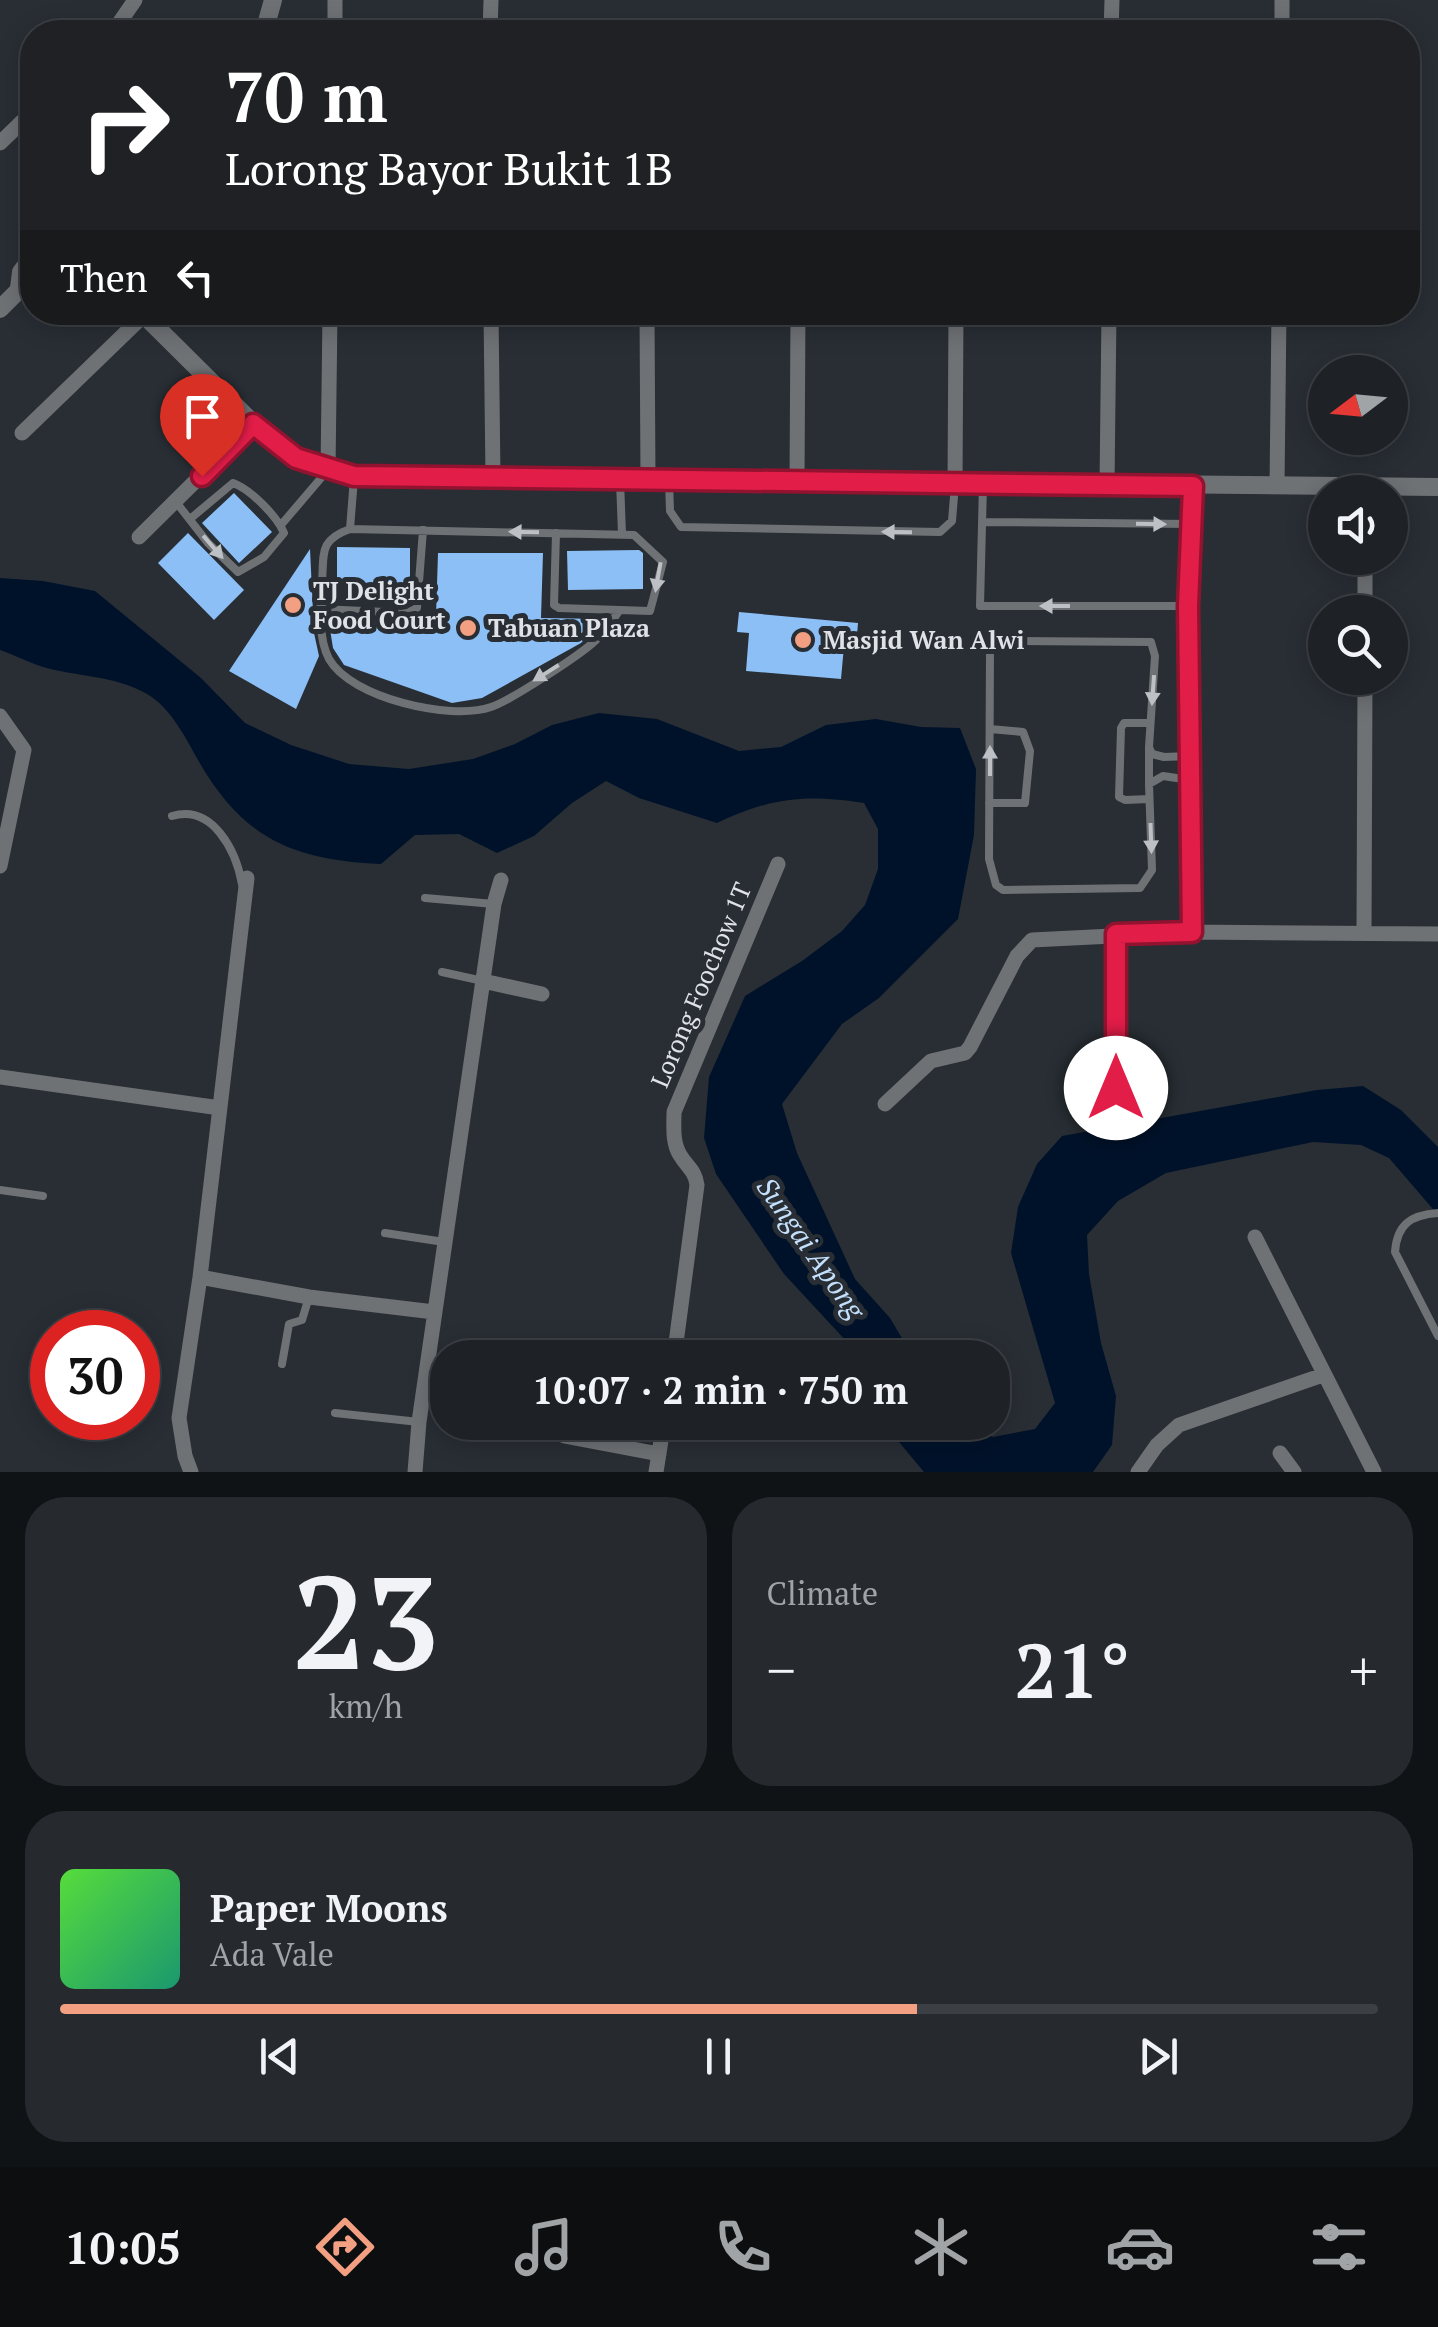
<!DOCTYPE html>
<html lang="en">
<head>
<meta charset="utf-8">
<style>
  :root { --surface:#1e2227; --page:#262a2f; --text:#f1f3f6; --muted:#a1a4a7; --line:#3c3f44; --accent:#f3a082 }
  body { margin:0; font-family:"PT Serif",serif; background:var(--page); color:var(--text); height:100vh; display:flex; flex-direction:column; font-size:38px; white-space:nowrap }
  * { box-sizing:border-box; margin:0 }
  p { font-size:32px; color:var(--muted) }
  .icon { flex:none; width:55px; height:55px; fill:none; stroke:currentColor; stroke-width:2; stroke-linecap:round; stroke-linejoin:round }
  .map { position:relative; height:1472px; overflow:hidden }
  .drawer { display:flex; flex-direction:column; gap:25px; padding:25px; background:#101315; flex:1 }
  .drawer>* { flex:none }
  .top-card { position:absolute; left:20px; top:20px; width:1400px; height:305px; border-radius:40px; box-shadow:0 5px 25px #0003,0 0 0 2px var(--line); background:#202124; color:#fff; overflow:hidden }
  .needle { width:65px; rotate:254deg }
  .fabs { position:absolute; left:1308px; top:355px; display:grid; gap:20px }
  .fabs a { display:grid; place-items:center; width:100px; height:100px; border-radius:50%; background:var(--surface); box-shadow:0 5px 25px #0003,0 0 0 2px var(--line); font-size:50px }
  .speed { position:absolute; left:30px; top:1310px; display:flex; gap:20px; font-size:50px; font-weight:700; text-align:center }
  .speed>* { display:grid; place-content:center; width:130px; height:130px; border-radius:50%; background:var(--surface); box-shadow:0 5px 25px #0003,0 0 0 2px var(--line); line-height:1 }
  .speed .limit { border:15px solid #d22; background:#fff; color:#111 }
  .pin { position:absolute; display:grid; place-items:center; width:85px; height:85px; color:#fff; margin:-102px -42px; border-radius:50% 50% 50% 0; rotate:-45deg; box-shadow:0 0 10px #0007 }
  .pin .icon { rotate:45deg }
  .me { position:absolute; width:110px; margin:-55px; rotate:0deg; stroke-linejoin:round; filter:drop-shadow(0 0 8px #0008) }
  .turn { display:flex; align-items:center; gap:35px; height:210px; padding:0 40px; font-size:45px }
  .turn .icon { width:130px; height:130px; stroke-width:2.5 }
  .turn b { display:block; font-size:70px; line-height:85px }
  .then { display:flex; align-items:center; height:95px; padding:0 40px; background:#0003; gap:20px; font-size:38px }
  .big { font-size:75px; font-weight:700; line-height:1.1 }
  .drawer .card { flex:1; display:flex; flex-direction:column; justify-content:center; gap:15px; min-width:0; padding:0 35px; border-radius:40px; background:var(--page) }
  .drawer .dial { align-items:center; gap:0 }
  .dial b { font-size:130px; line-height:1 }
  .song { display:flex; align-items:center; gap:30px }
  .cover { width:120px; height:120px; border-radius:15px; background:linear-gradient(135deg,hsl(110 70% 55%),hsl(160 70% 35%)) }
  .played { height:10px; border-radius:5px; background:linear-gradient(90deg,var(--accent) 65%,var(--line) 65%) }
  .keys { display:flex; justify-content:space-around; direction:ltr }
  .heat { display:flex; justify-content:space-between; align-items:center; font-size:55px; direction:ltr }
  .drawer .tiles { flex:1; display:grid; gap:25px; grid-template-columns:1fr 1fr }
  .card:last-child { grid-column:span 2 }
  .trip { position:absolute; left:430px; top:1340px; width:580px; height:100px; border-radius:40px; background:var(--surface); box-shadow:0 5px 25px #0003,0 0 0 2px var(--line); font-weight:700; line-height:100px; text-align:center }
  .tab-bar { display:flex; height:160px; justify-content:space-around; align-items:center; background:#0c0e10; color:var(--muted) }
  .tab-bar .icon { width:70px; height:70px }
  .tab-bar .on { color:var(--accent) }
  .tab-bar b { font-size:45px; color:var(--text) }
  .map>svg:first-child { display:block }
  .water { fill:#00122a }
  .building { fill:#8cbff6 }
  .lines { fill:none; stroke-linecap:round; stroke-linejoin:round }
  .service { stroke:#6f7275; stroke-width:8 }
  .minor { stroke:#6f7275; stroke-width:15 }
  .tertiary { stroke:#6f7275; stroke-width:18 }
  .oneway { fill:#bdc0c4 }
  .route-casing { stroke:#92132f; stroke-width:25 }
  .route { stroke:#e11d48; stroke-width:18 }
  .poi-dot { fill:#f3a082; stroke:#282e34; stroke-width:4 }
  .labels { text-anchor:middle; stroke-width:10; stroke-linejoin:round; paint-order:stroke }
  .poi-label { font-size:25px; font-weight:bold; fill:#dfe2e6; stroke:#282e34; text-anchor:start }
  .street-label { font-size:25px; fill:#dfe2e6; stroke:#282e34 }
  .water-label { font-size:28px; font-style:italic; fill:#c4e0fd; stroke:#282e34 }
</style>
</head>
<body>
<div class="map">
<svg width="1438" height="1472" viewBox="0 0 1438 1472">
  <rect width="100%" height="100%" fill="#282e34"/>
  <path class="water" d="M0,578L43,581L95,591L201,678L245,723L291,745L349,764L409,769L473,759L515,744L552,725L599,713L657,719L739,751L781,747L826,725L876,719L921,727L960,728L976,769L974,835L958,919L879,998L842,1024L782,1104L797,1153L855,1279L890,1318L913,1357H861L784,1274L716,1174L704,1138L709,1077L745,996L802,961L842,931L865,905L878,869V829L864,803C805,794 770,798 717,823L639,798L606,781L572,803L534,836L497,853L459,834L415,835L381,864C293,860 243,839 198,760C185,737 171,708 147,694C114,675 77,677 43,667C28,662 14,655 0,650Z
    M1363,1086L1401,1110L1438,1147V1215L1389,1158L1361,1145L1313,1142L1166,1173L1118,1201L1087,1235L1089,1274L1101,1343L1116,1396L1112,1445L1093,1472H924L889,1430L887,1423H966L993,1437L1035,1429L1055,1403L1011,1253L1018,1207L1037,1164L1062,1136L1317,1090Z"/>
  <path class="building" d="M234,493L272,532L239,563L202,523Z
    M188,533L244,590L214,620L158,563Z
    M337,547L410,548V586L337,585Z
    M310,549L314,633L319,656L296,709L229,671Z
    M639,550L643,553V589L568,590L567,551Z
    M438,553H543L541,618L604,619L581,643L482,698L452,703L344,665L333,648L328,617L407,620L418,616H436Z
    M739,612L858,623L856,647L844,646L841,679L746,671L749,633L737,632Z"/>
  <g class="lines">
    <path class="service" d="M620,480L622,534
      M669,481L670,511L681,527L940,532L952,521L955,484
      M983,484L980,606H1187
      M176,502L208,543L238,572L264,557L284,533C277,516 250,489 233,483L190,519
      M983,522L1193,524
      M281,525L327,471
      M350,529L354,478
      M556,533L554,605L559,608L650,611L663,562L634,535L350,529C319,540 324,553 322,583C320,606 318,638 329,659C351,698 450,721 491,707C510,701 580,655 595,641C605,632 612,621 619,611
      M320,609L407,613L417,608L423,530
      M1149,748V784
      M1190,756L1164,757L1152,754L1149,747L1155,656L1151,642L1000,641L990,648L989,859L996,885L1003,890L1140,888L1152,870L1149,784L1163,776L1190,780
      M1149,799L1125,800L1119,797L1121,728L1124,723H1150
      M989,803H1025L1030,751L1023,732L990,729
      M172,816C213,804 236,851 242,884
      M425,898L494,904
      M442,972L483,981
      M0,1190L43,1196
      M1438,1213C1411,1215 1397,1224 1395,1252L1438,1336
      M385,1233L444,1242
      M282,1364L289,1324L302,1320L309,1297
      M335,1413L419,1422"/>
    <path class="minor" d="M113,32L135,0
      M335,32V0
      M490,32L491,0
      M1111,32L1112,0
      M1282,32V0
      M0,143L32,112
      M491,312L493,478
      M647,312L648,480
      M22,433L144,315
      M328,470L330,312
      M797,482L798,312
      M955,484L956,312
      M1107,485L1109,312
      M1277,486L1279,312
      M139,537L253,424
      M1365,612V558
      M0,716L24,750L0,866
      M1193,932L1187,606L1193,485
      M1364,933L1365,678
      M483,981L542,994
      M0,1077L220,1108
      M1116,1088V934
      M885,1104L931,1061L965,1053L970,1047L1017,956L1032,940L1193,932L1438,934
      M1255,1237L1374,1472
      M200,1277L309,1297L434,1312
      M674,1358L697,1185C695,1170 687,1167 680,1155C672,1142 674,1126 674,1112L778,864
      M564,1436L659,1454
      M1280,1453L1294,1472
      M191,1472L185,1456L179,1418L200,1277L247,878
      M415,1472L419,1422L494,904L501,880
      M656,1472L664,1422
      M1138,1472L1157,1445L1179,1425L1323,1375"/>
    <path class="tertiary" d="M264,32L273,0
      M19,288L21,272L32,258
      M0,309L32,277
      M141,312L273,443L296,458L354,476L1438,487"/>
  </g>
  <defs><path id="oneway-solid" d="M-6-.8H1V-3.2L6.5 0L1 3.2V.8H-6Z" transform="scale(2.5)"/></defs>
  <g class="oneway">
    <use href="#oneway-solid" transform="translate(1151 524) rotate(1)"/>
    <use href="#oneway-solid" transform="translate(524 532) rotate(-179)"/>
    <use href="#oneway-solid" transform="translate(897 532) rotate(-179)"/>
    <use href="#oneway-solid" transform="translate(213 547) rotate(49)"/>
    <use href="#oneway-solid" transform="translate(658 577) rotate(100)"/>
    <use href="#oneway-solid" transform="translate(1055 606) rotate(180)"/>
    <use href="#oneway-solid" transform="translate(546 673) rotate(148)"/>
    <use href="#oneway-solid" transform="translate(1153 690) rotate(94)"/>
    <use href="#oneway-solid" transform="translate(990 761) rotate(-90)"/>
    <use href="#oneway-solid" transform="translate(1151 838) rotate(88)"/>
  </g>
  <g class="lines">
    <defs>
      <path id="route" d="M202,476L253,424L296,458L354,476L1193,486L1188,606L1192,932L1116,934V1088"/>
    </defs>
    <use href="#route" class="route-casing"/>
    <use href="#route" class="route"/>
  </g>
  <g class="poi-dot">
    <circle cx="293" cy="605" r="10"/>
    <circle cx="468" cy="628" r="10"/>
    <circle cx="803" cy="640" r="10"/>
  </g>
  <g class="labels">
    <g class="poi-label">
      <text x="313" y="600">TJ Delight<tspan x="313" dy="29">Food Court</tspan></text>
      <text x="488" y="637">Tabuan Plaza</text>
      <text x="823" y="649">Masjid Wan Alwi</text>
    </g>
    <g class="street-label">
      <text transform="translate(701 985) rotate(-67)" y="9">Lorong Foochow 1T</text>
    </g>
    <g class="water-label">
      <text transform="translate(811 1248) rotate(55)" y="10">Sungai Apong</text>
    </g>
  </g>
</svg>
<div class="fabs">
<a><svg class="needle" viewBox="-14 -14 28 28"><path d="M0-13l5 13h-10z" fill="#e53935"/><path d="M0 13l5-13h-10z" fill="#a1a4a7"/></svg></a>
<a><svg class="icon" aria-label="sound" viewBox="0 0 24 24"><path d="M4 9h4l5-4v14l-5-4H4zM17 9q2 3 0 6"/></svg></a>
<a><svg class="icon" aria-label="search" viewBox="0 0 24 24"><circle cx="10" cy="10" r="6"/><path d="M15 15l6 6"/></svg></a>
</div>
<div class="speed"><div class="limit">30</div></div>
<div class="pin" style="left:202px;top:476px;background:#d93025"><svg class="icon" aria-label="arrive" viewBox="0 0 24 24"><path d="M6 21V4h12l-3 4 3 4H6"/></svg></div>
<svg class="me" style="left:1116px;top:1088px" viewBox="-20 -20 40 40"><circle r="19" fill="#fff"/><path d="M0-13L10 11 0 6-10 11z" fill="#e11d48"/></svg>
<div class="trip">10:07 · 2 min · 750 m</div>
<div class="top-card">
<div class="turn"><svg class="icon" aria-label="right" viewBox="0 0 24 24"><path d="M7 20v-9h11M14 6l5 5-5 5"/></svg><div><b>70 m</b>Lorong Bayor Bukit 1B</div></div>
<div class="then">Then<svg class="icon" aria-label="left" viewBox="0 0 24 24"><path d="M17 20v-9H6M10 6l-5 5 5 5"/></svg></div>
</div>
</div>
<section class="drawer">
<div class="tiles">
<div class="card dial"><b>23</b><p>km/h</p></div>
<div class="card"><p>Climate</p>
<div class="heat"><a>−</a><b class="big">21°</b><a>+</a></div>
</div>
<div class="card">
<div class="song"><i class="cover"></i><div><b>Paper Moons</b><p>Ada Vale</p></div></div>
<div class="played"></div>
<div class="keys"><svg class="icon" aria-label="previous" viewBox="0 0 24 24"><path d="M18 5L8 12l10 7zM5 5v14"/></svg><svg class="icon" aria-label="pause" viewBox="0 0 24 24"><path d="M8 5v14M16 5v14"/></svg><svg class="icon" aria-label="next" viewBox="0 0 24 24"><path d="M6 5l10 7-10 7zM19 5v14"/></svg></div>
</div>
</div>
</section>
<nav class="tab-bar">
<b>10:05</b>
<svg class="icon on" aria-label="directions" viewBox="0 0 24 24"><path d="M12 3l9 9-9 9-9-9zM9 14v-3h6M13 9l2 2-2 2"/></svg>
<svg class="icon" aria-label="music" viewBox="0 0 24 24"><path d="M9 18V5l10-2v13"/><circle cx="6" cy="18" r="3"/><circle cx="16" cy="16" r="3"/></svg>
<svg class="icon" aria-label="phone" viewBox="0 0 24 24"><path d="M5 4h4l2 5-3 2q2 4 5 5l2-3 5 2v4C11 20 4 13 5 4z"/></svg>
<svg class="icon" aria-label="climate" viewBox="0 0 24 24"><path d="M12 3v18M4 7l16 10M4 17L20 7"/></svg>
<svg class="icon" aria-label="car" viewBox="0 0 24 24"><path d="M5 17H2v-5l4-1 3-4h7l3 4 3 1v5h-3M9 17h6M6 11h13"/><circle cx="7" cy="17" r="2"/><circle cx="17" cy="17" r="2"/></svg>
<svg class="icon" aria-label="filters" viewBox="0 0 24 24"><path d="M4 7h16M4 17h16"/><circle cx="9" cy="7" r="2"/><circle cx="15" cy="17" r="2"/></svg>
</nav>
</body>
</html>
